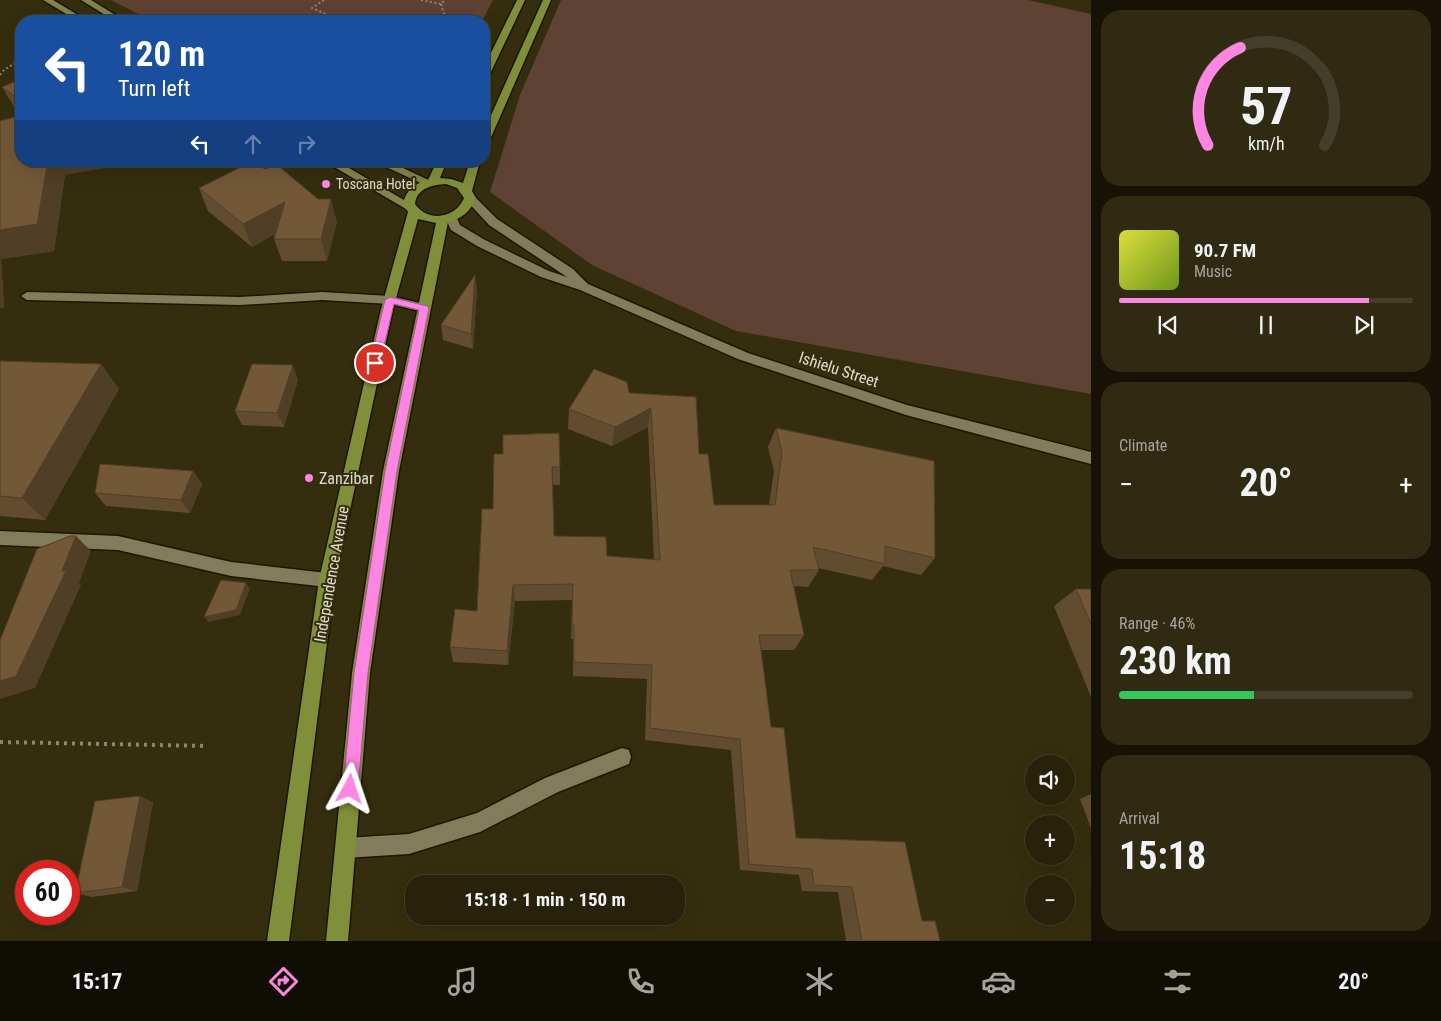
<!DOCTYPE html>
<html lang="en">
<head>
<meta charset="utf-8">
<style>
  :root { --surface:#28220a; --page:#302a13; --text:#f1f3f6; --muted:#a5a49c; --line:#443f2b; --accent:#fd86e2 }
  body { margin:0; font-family:"Roboto Condensed",sans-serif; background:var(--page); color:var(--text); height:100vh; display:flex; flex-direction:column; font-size:19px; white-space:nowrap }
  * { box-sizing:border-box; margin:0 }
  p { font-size:16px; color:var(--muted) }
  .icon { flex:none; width:28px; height:28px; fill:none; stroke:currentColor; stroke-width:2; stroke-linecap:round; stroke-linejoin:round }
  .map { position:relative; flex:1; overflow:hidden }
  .panel { display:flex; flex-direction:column; gap:10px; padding:10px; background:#161306; width:350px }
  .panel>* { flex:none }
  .hud { position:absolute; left:15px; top:15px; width:475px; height:152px; border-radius:20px; box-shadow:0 5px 20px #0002,0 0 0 1px var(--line); background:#1a4fa0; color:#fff; overflow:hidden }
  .fabs { position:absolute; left:1025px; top:755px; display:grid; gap:10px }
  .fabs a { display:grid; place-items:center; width:50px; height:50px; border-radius:50%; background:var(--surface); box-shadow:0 5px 20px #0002,0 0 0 1px var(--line); font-size:25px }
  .speed { position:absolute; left:15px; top:860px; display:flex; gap:10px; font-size:25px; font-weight:700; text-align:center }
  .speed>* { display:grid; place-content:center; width:65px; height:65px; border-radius:50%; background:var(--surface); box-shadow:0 5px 20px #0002,0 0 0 1px var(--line); line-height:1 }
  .speed .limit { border:8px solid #d22; background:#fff; color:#111 }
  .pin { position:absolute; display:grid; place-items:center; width:42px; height:42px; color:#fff; margin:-21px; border:2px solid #fff; border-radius:50%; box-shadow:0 1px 5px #0007 }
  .me { position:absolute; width:55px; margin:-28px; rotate:5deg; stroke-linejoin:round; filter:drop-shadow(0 0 4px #0008) }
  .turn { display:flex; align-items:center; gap:18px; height:105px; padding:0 20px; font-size:22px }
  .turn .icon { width:65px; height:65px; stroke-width:2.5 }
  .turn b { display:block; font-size:35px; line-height:42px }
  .lanes { display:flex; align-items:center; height:48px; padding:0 20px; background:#0003; justify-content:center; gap:25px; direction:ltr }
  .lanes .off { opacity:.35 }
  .big { font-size:38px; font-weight:700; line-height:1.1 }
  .panel .card { flex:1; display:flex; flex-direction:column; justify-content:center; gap:8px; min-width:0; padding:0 18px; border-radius:20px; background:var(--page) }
  .panel .dial { align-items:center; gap:0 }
  .dial svg { height:130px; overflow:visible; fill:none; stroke:var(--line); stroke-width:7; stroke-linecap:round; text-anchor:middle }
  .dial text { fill:var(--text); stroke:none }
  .song { display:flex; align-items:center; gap:15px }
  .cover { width:60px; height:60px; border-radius:8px; background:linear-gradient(135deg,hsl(60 70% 55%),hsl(80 70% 35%)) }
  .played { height:5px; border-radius:2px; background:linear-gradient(90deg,var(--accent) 85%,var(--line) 85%) }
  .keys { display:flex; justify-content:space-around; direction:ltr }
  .heat { display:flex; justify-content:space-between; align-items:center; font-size:28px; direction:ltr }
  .charge { height:8px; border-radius:4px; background:linear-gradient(90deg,#34c759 46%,var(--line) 0) }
  .trip { position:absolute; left:405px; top:875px; width:280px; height:50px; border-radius:20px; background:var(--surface); box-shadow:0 5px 20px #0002,0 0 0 1px var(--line); font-weight:700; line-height:50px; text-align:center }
  .menu { display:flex; height:80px; justify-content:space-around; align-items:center; background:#100e04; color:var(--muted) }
  .menu .icon { width:35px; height:35px }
  .menu .on { color:var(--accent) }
  .menu b { font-size:22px; color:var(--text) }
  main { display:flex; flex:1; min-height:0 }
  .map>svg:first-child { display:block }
  .green { fill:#5e4234 }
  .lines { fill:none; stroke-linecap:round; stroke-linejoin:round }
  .lane-casing { stroke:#1c1600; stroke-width:3 }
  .street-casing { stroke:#1c1600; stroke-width:3 }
  .secondary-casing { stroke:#1c1600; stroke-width:3 }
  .primary-casing { stroke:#1c1600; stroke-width:3 }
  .path-far1 { stroke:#8b866e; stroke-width:2; stroke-dasharray:2 2.5; stroke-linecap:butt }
  .path { stroke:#8b866e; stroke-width:4; stroke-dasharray:3 5; stroke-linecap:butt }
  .lane { fill:#837c5a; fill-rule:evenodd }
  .street { fill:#837c5a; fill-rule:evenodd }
  .secondary { fill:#82854a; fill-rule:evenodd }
  .primary { fill:#818e3a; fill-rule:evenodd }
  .wall { fill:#624c2f }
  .shaded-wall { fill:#503e26 }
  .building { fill:#725837; stroke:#503e26 }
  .route { fill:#fd86e2; stroke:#a45793 }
  .poi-dot { fill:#fd86e2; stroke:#352e0e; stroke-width:2 }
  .labels { text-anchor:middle; stroke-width:4; stroke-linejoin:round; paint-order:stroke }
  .far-poi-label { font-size:14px; fill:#e0dccb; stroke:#352e0e; text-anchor:start }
  .street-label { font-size:16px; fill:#e0dccb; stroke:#352e0e }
  .poi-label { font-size:16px; fill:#e0dccb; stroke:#352e0e; text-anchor:start }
</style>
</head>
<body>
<main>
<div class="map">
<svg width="1091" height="941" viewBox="0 0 1091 941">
  <rect width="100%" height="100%" fill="#352e0e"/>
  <path class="green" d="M111,0H493L482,21H152Z
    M561,0H1028L1091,14V394L736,331L592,265L490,192L520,95Z"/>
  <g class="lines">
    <defs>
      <path id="lane" d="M0,531L118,536L231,562L327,573L333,575L335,580L333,585L327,587L231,576L118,550L0,545Z
        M622,748L629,750L631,757L629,764L558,792L480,832L409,854L345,858L338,855L335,848L338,841L345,838L409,834L477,813L545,778Z"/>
      <path id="street" d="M470,195L474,196L497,219L573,269L588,284L748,353L907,405L1091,452V464L906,415L738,359L580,290L541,277L477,246L451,230L445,217L451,213L455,214L460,225L485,240L549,271L567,277L489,225L464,198Z
        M27,292L240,297L322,292L390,296L429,305L430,308L429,311L424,312L390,304L322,300L240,305L27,300L21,296Z"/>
      <path id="secondary" d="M43,0H53L88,21H78Z
        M81,0H91L125,21H115Z
        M324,161H337L416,207L410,211L406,209Z
        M373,161H388L435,183L433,185H425Z"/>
      <path id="primary" d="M517,0H525L489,76L484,79V67Z
        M543,0H551L489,142L484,145V131Z
        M437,161H447L440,178L451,179L463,183L470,161H480L472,191L476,198C470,212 463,218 448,222L399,471L370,673L348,941H326L352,673L383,471L436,223L418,219L393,309L335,580L289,941H267L319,580L381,309L408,212L403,204C406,190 415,183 428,180ZM446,184L457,188L464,198C456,218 428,223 415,204C417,188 432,185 446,184Z"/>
    </defs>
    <use href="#lane" class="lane-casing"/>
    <use href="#street" class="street-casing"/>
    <use href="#secondary" class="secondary-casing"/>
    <use href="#primary" class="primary-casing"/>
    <path class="path-far1" d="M324,0L312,8L342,21
      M421,0L441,4L445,0
      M441,4L446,21
      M0,75L4,70L21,59"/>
    <path class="path" d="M0,742L208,746"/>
    <use href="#lane" class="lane"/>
    <use href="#street" class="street"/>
    <use href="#secondary" class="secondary"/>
    <use href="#primary" class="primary"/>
  </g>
  <path class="wall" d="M21,62V161L65,175L54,251L1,259L4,307L0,308V121L20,115L18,113L2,87L21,80L13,65Z
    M199,188L337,222L327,261H282L274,239L275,234L252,247L208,211Z
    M475,275L477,290L473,349L443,340L441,325Z
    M0,361L101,364L119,389L45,520L0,516Z
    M298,380L284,427L242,425L235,411Z
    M629,393L696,397L699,454L714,505H769L774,471L768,447L776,428L935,558L921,575L883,566L872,580L818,568L819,570L808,587L794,586L804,635L794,650H761L771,727L796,838L922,921L940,941H846L838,892L802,891L799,875L740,870L731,750L645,740L647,679L573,676V639H571L572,600L515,601L508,665L453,662L450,647L477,611L493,509L494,454L560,467V485H552L554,536L607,556L654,560L648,427L612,446L568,429L569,409Z
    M193,471L202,484L190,513L106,506L95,493Z
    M1076,589H1091V697L1054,606Z
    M1091,794V828L1080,799Z
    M153,802L137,891L92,897L75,893Z"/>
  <path class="shaded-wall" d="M48,161H145L65,175L54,251L1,259L4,307L0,308V230Z
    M331,199L337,222L327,261L321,239Z
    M285,202L292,225L252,247L243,224Z
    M475,275L477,290L473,349L471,334Z
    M101,364L119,389L45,520L22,498Z
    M293,365L298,380L284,427L277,413Z
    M651,408L648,427L612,446L615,427Z
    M193,471L202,484L190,513L181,500Z
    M76,536L91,551L79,583L81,585L35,688L0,699V681L62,571Z
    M246,583L250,589L240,615L209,622L204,617Z
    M513,585L515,601L508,665L507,651Z
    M140,796L153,802L137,891L122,887Z"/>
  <path class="building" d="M21,62V71L13,65Z
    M21,79V101L2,87Z
    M21,115V161H48L37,224L0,230V121Z
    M249,163L266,169L276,164L318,199H331L321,239H274L285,202L243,224L199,188Z
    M475,275L471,334L441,325Z
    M0,361L101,364L22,498L0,496Z
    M252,364L293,365L277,413L235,411Z
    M594,369L627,382L629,393L696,397L699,454H708L714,505H775L782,452L776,428L934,461L935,558L885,546V564L813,547L819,570H790L804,635H759L771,727L784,728L796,838L905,842L922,921H935L940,941H862L852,887L814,885L812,869L749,864L740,739L650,728L652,665L574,662V624H572L573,584L513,585L507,651L450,647L455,609L477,611L482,509H493L494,454H503V435L559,433L560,467H552L554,536L606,537L607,556L660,560L651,408L615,427L569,409Z
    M100,464L193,471L181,500L95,493Z
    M70,536H76L62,571H66L16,676L0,681V640L37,549Z
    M221,580L246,583L236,610L204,617Z
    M1076,589H1091V624Z
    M140,796L122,887L75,893L95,801Z"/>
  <path class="route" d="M390,297L427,306L429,308L397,471L368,673L358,789L355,795L350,797L345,795L343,789L354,673L385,471L419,310L394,304L380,363L378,366H371L370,363L385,300Z"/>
  <g class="poi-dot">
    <circle cx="326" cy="184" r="5"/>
    <circle cx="309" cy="478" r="5"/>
  </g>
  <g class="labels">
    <g class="far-poi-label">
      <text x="336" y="189">Toscana Hotel</text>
    </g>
    <g class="street-label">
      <text transform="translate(839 369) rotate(18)" y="6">Ishielu Street</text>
      <text transform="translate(331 574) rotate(-80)" y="6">Independence Avenue</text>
    </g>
    <g class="poi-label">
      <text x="319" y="484">Zanzibar</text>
    </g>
  </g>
</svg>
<div class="fabs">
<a><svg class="icon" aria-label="sound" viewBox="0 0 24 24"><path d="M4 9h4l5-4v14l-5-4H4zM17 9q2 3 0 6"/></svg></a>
<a>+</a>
<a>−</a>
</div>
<div class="speed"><div class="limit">60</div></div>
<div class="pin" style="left:375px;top:363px;background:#d93025"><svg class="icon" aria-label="arrive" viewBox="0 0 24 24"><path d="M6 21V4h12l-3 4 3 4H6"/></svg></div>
<svg class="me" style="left:350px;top:789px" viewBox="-20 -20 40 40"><path d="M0-17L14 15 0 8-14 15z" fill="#fd86e2" stroke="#fff" stroke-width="4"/></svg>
<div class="trip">15:18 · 1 min · 150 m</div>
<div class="hud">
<div class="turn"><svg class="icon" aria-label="left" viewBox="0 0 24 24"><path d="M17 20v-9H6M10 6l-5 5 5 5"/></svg><div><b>120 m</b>Turn left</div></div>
<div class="lanes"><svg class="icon" aria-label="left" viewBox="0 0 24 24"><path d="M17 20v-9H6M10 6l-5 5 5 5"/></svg><svg class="icon off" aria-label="ahead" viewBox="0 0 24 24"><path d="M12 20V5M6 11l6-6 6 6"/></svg><svg class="icon off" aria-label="right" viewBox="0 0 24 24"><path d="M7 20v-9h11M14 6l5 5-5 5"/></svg></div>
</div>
</div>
<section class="panel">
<div class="card dial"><svg viewBox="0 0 100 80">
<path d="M14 69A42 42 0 1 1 86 69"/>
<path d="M14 69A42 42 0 0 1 34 9" stroke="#fd86e2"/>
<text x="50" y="56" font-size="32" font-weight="700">57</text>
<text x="50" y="72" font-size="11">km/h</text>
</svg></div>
<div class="card">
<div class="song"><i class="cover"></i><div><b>90.7 FM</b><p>Music</p></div></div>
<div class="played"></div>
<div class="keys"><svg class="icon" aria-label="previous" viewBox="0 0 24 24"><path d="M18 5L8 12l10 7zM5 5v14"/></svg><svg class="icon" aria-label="pause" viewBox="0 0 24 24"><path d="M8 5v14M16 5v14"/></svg><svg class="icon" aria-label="next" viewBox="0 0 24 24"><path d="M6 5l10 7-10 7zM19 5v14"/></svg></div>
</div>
<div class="card"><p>Climate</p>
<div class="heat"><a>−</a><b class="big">20°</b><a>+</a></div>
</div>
<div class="card"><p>Range · 46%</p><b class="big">230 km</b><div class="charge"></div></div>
<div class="card"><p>Arrival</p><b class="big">15:18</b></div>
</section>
</main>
<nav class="menu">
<b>15:17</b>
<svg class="icon on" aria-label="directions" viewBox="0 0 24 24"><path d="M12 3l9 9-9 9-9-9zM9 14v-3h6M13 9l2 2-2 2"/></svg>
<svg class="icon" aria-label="music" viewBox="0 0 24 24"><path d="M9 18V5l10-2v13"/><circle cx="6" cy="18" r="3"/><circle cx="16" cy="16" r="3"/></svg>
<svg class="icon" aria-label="phone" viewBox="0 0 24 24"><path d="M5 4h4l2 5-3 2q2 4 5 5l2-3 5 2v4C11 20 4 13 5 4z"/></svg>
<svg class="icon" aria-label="climate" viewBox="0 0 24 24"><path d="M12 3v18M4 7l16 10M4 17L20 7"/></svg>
<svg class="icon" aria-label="car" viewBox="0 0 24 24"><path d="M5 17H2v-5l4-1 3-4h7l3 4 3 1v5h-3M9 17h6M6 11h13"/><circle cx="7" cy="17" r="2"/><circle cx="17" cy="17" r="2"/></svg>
<svg class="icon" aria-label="filters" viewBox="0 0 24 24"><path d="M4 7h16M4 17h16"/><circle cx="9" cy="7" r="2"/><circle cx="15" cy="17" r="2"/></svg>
<b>20°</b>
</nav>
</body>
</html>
